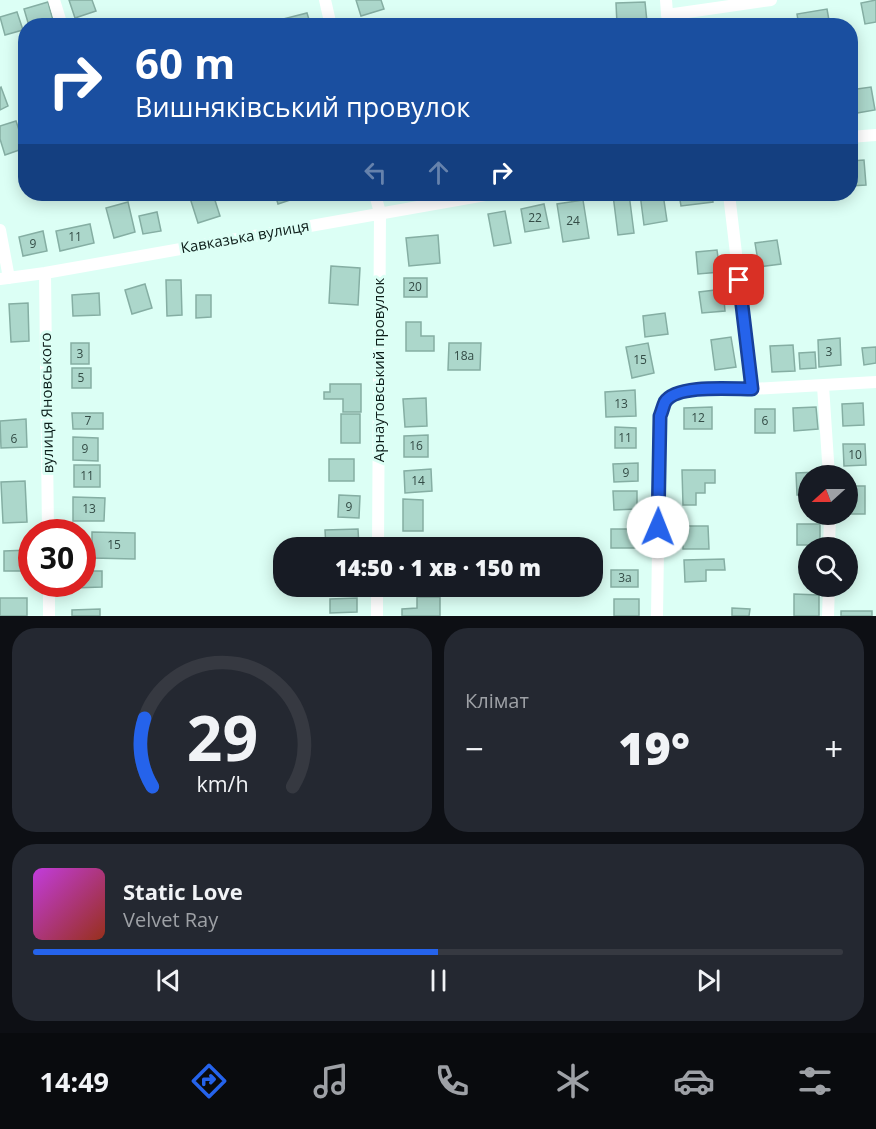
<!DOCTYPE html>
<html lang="uk">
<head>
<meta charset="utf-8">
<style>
  :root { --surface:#171b24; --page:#242831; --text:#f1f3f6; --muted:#9ea1a6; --line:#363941; --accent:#2563eb }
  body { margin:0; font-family:"Open Sans",sans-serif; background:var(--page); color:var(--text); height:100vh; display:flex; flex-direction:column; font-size:22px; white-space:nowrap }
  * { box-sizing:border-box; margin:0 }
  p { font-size:20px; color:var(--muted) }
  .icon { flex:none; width:33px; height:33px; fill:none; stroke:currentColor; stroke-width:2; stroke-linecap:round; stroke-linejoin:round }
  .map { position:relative; height:616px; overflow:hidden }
  .details { display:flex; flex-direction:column; gap:12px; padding:12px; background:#0d0f14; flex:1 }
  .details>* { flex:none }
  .banner { position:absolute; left:18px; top:18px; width:840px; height:183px; border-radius:24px; box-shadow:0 3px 15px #0003; background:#1a4fa0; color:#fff; overflow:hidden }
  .needle { width:39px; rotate:249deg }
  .fabs { position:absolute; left:798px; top:465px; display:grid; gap:12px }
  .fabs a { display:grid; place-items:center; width:60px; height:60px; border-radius:50%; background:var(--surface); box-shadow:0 3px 15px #0003; font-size:30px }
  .speed { position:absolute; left:18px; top:519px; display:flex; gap:12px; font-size:30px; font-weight:700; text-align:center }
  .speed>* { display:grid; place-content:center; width:78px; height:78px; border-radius:50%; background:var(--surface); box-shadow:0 3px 15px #0003; line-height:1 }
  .speed .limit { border:9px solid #d22; background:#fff; color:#111 }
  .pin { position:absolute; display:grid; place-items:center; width:51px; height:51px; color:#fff; margin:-26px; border-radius:12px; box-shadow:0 3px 9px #0006 }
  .me { position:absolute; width:66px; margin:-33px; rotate:1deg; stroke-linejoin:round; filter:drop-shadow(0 0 4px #0008) }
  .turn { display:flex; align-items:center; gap:21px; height:126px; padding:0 18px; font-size:27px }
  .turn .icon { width:78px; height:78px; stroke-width:2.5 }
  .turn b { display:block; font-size:42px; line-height:51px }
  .lanes { display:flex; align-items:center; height:57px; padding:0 18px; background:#0003; justify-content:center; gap:30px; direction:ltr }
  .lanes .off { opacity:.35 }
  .big { font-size:45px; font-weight:800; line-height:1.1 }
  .details .widget { flex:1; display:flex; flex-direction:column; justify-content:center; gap:9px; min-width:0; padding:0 21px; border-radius:24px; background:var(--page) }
  .details .dial { align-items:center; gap:0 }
  .dial svg { height:156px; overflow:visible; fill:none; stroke:var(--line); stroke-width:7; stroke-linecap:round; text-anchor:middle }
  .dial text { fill:var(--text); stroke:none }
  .song { display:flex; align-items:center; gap:18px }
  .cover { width:72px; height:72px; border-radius:9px; background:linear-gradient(135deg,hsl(290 70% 55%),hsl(10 70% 35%)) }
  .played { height:6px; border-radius:3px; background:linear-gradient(90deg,var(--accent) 50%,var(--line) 50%) }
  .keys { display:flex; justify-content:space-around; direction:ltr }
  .heat { display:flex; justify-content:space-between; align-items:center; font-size:33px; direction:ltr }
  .details .tiles { flex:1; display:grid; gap:12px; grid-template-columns:1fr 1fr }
  .widget:last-child { grid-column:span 2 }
  .trip { position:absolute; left:273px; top:537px; width:330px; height:60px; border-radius:24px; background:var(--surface); box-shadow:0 3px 15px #0003; font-weight:800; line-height:60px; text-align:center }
  .tabs { display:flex; height:96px; justify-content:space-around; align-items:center; background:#090b0e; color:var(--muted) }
  .tabs .icon { width:42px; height:42px }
  .tabs .on { color:var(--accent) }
  .tabs b { font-size:27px; color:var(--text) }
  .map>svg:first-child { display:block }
  .building { fill:#acd7cb; stroke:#85aea3; stroke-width:1.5 }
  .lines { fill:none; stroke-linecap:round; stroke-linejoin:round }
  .minor { stroke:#fff; stroke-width:12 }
  .route-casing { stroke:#184099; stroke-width:15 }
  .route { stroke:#2563eb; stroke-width:10 }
  .labels { text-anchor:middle; stroke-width:6; stroke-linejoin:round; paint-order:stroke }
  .number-label { font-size:12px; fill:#344c46 }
  .street-label { font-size:15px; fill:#0c1d19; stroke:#dcfff5 }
</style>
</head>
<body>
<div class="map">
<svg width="876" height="616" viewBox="0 0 876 616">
  <rect width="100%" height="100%" fill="#dcfff5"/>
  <path class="building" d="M69,0H92L96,11L75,18Z
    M356,0H381L384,9L361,16Z
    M876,0V22L865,24L861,3Z
    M48,2L54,24L29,26L24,9Z
    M645,2L647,22L617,24L616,3Z
    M827,9L830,26H799L797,14Z
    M17,12L23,30L5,35L0,17Z
    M307,13L311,26H284L283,19Z
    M716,19V26H695L694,21Z
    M759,19L760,26H736V22Z
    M1,87L8,106L0,110V88Z
    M871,87L875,110L851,114L850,90Z
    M16,121L25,148L5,155L0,139V126Z
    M864,160L866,185L850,186V161Z
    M204,194H213L220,216L198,223L190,198Z
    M275,194H298L299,197L278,204Z
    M629,194L634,233L618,235L613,195Z
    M640,194H663L667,221L644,225Z
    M679,194H712L713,202L681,206Z
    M801,194H821V196L801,199Z
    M583,200L589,238L563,242L557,204Z
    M128,202L135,232L114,238L106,208Z
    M544,204L549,228L525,232L521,209Z
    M505,211L511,243L494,246L488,214Z
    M157,212L161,231L143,234L139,216Z
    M90,224L94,243L60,251L56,231Z
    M43,231L47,251L23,256L19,237Z
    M438,235L440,263L409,266L406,238Z
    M777,240L781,264L759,267L755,243Z
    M717,250L720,272L698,274L696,252Z
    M331,266L360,268L358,305L329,303Z
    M404,278H427V297H404Z
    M166,280H181L182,315L167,316Z
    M145,284L152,308L132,314L125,290Z
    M723,289L725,311L702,313L699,292Z
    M99,293L100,315L73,316L72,295Z
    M196,295H211V317L196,318Z
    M28,303L29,341L11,342L9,304Z
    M665,313L668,334L645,337L643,316Z
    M406,322H421V336H434V351H406Z
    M731,337L736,367L715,370L711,340Z
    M840,338L841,365L819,367L818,340Z
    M71,343H89V364H71Z
    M449,343H481L480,370H448Z
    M648,343L654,373L632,378L626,347Z
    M793,345L795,371L772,372L770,346Z
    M876,347V363L864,365L862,348Z
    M815,352L816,368L800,369L799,353Z
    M72,368H91V388H72Z
    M330,384H361V412H343V399H324V392H330Z
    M635,390L636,416L606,417L605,392Z
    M426,398L427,426L405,427L403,399Z
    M863,403L864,425L843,426L842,404Z
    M712,407V429H684V408Z
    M816,407L818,429L794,431L793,408Z
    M755,409H775V433H755Z
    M72,413H103V429H73Z
    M341,414H360V443H341Z
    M26,419L27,447L1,448L0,421Z
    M615,427L636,428V448H615Z
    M428,435V457H404V436Z
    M73,437L98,438V461L73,460Z
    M843,444H865L866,465L844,466Z
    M329,459H354V481H329Z
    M638,463V481L614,482L613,464Z
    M74,465H100V487H74Z
    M431,469L432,491L405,493L404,471Z
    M682,470H715V483H705V493H696V505H683Z
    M818,472V476H808V495H797L796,473Z
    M25,481L27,522L3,523L1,482Z
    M848,486H865V514H848Z
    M613,491H637V509L614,510Z
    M339,495L360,496L359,518L338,517Z
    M73,497L105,498L104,521H73Z
    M403,499L423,500V531H403Z
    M797,524H820V545H797Z
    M683,526H708L709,549H683Z
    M358,529L359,548H326L325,530Z
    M611,529H635L636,548H611Z
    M92,532L135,533V559L92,558Z
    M423,541V548H400V542Z
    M30,550V571H4V551Z
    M724,559L725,570H706V581L685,582L684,560Z
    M611,570H638V587H611Z
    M82,571H102V587L73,588V584H82Z
    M330,586H357V589H330Z
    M403,586H426V595H403Z
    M794,594L819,595V616H794Z
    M417,597H440V616H402V609L417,608Z
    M0,598H27V616H0Z
    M357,598V612L330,613V599Z
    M614,599H639V616H614Z
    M732,608L750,609L749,616H732Z
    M100,609V616H72V610Z
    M841,611H872V616H841Z"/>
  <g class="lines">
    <path class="minor" d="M54,0L62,26
      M325,0L331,26
      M666,0L668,26
      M667,15L771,0
      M850,137L876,135
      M375,194L380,213L378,548
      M0,230L9,278
      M45,273L48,532
      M0,279L45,273L491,194
      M823,386L829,476
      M752,389L876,382
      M829,548L830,514
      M49,584V616
      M377,616V586
      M657,616L660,416C662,412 663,406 665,402C676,384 732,389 752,389L729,194
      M828,616L829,586"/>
  </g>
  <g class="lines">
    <defs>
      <path id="route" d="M658,527L660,416C662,412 663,406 665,402C676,384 732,389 752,389L739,280"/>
    </defs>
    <use href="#route" class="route-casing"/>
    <use href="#route" class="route"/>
  </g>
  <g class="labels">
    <g class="number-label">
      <text x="535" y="222">22</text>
      <text x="573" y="225">24</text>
      <text x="75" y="241">11</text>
      <text x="33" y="248">9</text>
      <text x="415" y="291">20</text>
      <text x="829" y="356">3</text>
      <text x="80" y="358">3</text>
      <text x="464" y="360">18а</text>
      <text x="640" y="364">15</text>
      <text x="81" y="382">5</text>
      <text x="621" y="408">13</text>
      <text x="698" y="422">12</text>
      <text x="88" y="425">7</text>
      <text x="765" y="425">6</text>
      <text x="625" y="442">11</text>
      <text x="14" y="443">6</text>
      <text x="416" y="450">16</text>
      <text x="85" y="453">9</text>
      <text x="855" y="459">10</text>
      <text x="626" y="477">9</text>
      <text x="87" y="480">11</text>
      <text x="418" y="485">14</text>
      <text x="349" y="511">9</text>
      <text x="89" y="513">13</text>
      <text x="114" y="549">15</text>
      <text x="625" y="582">3а</text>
    </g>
    <g class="street-label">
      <text transform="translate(245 237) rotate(-10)" y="5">Кавказька вулиця</text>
      <text transform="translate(379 370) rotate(-90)" y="5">Арнаутовський провулок</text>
      <text transform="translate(47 403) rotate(-91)" y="5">вулиця Яновського</text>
    </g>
  </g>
</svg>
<div class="fabs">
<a><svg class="needle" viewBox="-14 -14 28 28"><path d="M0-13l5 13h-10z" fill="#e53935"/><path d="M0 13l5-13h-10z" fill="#9ea1a6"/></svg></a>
<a><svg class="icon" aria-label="search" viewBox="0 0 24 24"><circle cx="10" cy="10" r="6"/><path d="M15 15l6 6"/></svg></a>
</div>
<div class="speed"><div class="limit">30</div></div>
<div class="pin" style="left:739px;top:280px;background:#d93025"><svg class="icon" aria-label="arrive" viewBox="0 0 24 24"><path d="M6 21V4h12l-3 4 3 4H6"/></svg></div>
<svg class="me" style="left:658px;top:527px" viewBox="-20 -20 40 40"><circle r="19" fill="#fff"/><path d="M0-13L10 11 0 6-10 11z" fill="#2563eb"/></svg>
<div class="trip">14:50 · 1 хв · 150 m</div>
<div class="banner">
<div class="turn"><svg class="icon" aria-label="right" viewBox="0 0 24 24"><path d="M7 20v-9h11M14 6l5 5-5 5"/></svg><div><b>60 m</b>Вишняківський провулок</div></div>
<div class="lanes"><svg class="icon off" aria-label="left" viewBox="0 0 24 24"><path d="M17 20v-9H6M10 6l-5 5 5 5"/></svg><svg class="icon off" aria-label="ahead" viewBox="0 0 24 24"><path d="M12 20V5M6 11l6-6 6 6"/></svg><svg class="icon" aria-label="right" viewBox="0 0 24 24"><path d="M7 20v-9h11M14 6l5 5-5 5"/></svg></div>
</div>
</div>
<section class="details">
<div class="tiles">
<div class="widget dial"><svg viewBox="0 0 100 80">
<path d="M14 69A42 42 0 1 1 86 69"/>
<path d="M14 69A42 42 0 0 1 10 34" stroke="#2563eb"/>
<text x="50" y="56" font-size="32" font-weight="700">29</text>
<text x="50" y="72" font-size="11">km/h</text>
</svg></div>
<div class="widget"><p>Клімат</p>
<div class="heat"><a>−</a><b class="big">19°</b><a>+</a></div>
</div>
<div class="widget">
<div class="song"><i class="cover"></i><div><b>Static Love</b><p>Velvet Ray</p></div></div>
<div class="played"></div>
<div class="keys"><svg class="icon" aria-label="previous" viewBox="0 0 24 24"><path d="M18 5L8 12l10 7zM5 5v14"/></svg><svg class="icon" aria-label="pause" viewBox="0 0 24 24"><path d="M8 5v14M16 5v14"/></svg><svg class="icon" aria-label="next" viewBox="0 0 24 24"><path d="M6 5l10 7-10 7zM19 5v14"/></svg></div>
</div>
</div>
</section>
<nav class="tabs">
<b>14:49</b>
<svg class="icon on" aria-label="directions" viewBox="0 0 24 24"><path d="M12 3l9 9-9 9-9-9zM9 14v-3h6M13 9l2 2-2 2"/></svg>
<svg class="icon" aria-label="music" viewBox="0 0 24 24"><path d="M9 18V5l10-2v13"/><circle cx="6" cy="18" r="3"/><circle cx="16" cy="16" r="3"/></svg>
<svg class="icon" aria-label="phone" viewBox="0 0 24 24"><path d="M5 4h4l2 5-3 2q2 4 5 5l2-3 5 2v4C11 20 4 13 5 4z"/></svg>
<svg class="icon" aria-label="climate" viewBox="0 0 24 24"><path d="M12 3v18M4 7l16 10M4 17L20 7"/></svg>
<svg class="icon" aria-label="car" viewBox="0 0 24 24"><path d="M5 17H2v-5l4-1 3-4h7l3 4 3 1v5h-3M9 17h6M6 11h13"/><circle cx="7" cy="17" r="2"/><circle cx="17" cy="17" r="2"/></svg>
<svg class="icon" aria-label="filters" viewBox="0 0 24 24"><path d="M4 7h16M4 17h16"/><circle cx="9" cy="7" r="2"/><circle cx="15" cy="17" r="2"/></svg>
</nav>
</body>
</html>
